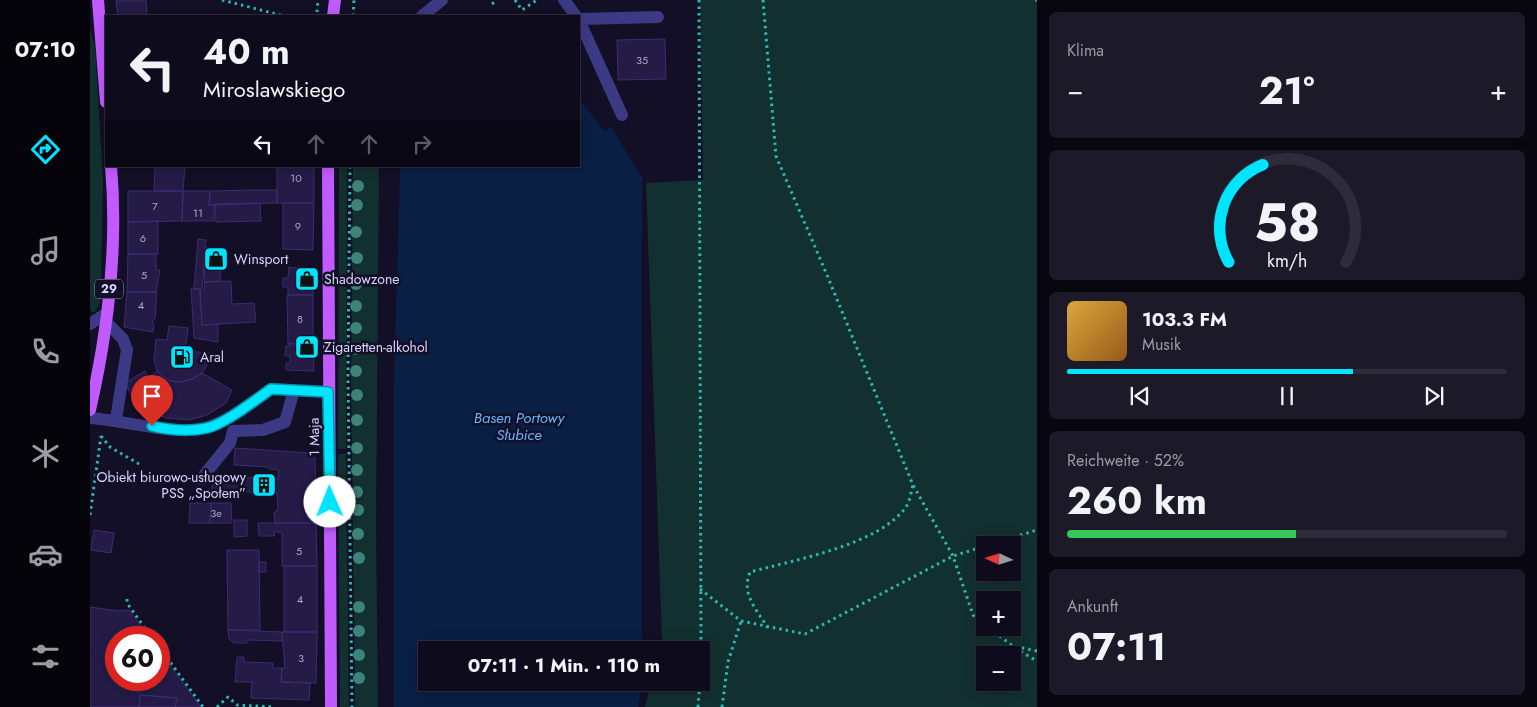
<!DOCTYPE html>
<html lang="de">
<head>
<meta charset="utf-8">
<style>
  :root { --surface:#0e0b1c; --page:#1c1929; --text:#f1f3f6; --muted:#9b9ba3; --line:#2e2b3b; --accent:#00e5ff }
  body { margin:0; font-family:Jost,sans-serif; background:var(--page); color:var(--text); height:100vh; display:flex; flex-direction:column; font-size:19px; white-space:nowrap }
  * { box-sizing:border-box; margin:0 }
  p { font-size:16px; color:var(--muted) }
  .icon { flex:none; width:28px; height:28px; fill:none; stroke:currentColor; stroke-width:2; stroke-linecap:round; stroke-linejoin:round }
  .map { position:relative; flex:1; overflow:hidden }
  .details { display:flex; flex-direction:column; gap:12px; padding:12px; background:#08060f; width:500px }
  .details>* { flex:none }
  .banner { position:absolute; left:15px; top:15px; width:475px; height:152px; border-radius:0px; box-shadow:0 2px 12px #0003,0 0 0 1px var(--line); background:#0e0b1c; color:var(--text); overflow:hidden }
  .needle { width:32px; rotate:274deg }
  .fabs { position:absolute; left:886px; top:536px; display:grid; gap:10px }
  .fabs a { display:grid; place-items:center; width:45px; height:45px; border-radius:0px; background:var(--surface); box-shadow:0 2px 12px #0003,0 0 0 1px var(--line); font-size:25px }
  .speed { position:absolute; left:15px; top:626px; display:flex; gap:10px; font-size:25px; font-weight:700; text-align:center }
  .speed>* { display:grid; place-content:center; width:65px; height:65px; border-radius:50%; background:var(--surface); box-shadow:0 2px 12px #0003,0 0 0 1px var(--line); line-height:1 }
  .speed .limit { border:8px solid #d22; background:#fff; color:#111 }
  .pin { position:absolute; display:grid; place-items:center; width:42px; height:42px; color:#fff; margin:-51px -21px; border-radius:50% 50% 50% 0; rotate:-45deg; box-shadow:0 0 5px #0007 }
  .pin .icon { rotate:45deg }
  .me { position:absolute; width:55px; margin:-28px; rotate:359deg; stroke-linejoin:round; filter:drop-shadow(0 0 4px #0008) }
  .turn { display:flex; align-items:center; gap:18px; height:105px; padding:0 15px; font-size:22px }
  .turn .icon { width:65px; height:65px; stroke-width:2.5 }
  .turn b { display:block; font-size:35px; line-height:42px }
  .lanes { display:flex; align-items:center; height:48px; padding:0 15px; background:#0003; justify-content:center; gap:25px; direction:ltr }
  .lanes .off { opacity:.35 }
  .big { font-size:38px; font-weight:700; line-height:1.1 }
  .details .tile { flex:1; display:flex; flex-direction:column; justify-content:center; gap:8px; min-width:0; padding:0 18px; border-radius:8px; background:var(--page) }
  .details .dial { align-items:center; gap:0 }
  .dial svg { height:130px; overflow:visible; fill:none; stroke:var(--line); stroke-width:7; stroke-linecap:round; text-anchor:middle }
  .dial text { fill:var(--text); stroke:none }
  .song { display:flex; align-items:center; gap:15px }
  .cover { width:60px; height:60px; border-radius:8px; background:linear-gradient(135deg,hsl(40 70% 55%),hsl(30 70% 35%)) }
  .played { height:5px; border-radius:2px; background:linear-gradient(90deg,var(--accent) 65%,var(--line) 65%) }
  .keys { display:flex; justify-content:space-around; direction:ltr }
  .heat { display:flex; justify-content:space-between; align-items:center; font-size:28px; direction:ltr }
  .charge { height:8px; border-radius:4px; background:linear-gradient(90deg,#34c759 52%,var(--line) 0) }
  .trip { position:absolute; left:328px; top:641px; width:292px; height:50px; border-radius:0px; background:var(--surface); box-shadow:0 2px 12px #0003,0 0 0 1px var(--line); font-weight:700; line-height:50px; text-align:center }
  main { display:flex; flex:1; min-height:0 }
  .tabs { display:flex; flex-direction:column; width:90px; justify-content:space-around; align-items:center; background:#06040b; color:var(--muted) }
  .tabs .icon { width:35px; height:35px }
  .tabs .selected { color:var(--accent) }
  .tabs b { font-size:22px; color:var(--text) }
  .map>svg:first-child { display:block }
  .green { fill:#12302f; fill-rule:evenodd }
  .water { fill:#0a1f44 }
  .building { fill:#241b47; stroke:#3b2d73 }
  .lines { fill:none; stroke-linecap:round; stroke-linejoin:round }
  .path { stroke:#2fb8b0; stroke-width:3; stroke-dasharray:2.5 4; stroke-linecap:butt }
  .minor { stroke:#3d3a85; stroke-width:12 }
  .major { stroke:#c25bff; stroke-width:12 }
  .tree { fill:#3d827b }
  .route-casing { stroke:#0095a6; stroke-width:12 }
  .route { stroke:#00e5ff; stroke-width:9 }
  .labels { text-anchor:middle; stroke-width:5; stroke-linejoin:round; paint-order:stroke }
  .number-label { font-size:11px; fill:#aca6d1 }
  .shield { fill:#130f26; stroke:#9e99be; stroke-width:1 }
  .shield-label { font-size:12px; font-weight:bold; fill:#d9d4ff }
  .poi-label { font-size:14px; fill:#d9d4ff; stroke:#130f26; text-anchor:start }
  .street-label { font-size:14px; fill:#d9d4ff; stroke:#130f26 }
  .water-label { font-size:15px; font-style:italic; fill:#62b6ff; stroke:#130f26 }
</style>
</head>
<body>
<main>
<nav class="tabs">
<b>07:10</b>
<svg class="icon selected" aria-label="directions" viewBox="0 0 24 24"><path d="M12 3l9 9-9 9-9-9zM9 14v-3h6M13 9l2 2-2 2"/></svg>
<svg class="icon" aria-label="music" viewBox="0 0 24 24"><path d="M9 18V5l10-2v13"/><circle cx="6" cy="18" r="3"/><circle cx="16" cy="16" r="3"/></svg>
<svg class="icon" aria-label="phone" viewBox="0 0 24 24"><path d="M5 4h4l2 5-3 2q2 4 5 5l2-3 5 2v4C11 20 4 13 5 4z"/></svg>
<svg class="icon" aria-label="climate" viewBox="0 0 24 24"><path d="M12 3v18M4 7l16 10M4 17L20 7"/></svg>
<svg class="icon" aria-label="car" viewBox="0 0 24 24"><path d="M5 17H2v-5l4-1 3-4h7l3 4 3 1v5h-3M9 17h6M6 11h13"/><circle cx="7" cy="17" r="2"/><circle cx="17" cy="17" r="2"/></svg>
<svg class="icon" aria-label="filters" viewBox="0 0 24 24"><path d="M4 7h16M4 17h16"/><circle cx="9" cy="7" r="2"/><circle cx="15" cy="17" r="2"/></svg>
</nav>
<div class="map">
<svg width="947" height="707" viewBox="0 0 947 707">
  <rect width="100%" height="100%" fill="#130f26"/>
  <path class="green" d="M610,0H947V707H555L561,683L611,682V650H569L572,640L556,183L613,180ZM895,545H922V572H895ZM895,600H922V628H895ZM895,655H922V682H895Z
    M0,29L5,45L13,181L11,287L10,303L5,312H2L0,309Z
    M249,166H257L256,449H248Z
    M263,166H289L286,525L288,707H265L261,375Z
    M248,454H256L259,707H250Z"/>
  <path class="water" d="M489,98L515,132L521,127L552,177V650H336V682L552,683L548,707H304V383L310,166H489Z"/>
  <path class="building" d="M26,0H56L57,16H28Z
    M575,39L576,79L528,80L527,40Z
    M65,166H95L93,191H64Z
    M187,166H224V203H187Z
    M164,190H187V203L119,205L120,191Z
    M38,191H93L92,221L38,222Z
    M93,191H120L119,205H124V221H92Z
    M170,203L171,221L126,222L125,204Z
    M193,203H224L223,250L193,249Z
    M68,221V254H38V222Z
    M108,239L116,240L112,289H104Z
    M116,248H133L130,281L114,282Z
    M38,254H66V270H70L66,292H37Z
    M199,267L223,270V295H198V287H193V278H198Z
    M141,281L142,304L164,303L166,322L112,325L110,291H114L115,282Z
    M101,288L110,289L112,325L128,324V342L104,338Z
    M37,292H67L65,319L62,321L64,324L63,332L34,327Z
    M197,295H223V343L198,344Z
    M79,326L98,328L95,351L120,353L118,363L112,373L102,379L90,382L79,381L67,371L64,360L66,339L77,340Z
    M223,343L224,371L196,370V363H200V356H195L196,346H200V344Z
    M55,371L58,377L67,371L79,381L90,382L102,379L112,373L142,390L136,403L117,415L99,420L76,418L57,410L42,396L35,383Z
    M145,448L220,453L225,458L226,523H185L184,513L188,509L187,494L183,489L180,493L122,490L123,476L188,479L189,470L180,469L177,467L144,465Z
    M100,503H121L120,523H99Z
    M121,503H141L142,523H120Z
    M144,520H157V536L144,537Z
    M168,523H226L227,566H192V533L185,531L184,536H169Z
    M4,530L24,533L21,553L1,550Z
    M137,550H169L170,630H138Z
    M169,562H176V572H169Z
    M194,566H227V632H194Z
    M0,607L29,611L39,610L60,638H26V680H69V650L111,707H85L87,698L50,695L49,707H0Z
    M138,630L192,632V641L157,640V643H144L139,639Z
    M192,632H227L226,683L191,682L192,668H195Z
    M147,657H154V662L183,663V668H192L191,682L220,683L219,700L161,698L162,682H145Z
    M50,695L87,698L85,707H49Z"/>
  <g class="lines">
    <path class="path" d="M132,0L194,16
      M425,0L432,10L447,0
      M609,0L611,650
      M673,0L686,156L737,275L823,485L863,556L883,615L895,625
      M946,0L947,1
      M402,4L407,0
      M227,12L228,0
      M263,16L264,0
      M260,166L258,375L262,707
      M11,436L20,447L49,464
      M0,515L11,436
      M899,545L947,530
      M610,589L651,621L715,634L863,556L895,546
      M37,599V603L62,638
      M678,628C666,609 651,594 660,572C704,560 789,545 816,507C820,501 821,492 823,485
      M899,628L923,646L947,651
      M69,647L113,707
      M925,648L947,661
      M611,673V674
      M127,707L138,697L147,705L185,707
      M608,707L610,682
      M632,707L638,662L651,621"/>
    <path class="minor" d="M474,0L486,16
      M332,16L352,0
      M489,19L568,17
      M489,20L532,115
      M16,322L33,339L37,350L26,419
      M0,324L17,313
      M0,418C31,420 92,437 118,427C141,420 162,403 181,389L238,392
      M111,479L140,443L143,431L173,430L195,422L204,390"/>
    <path class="major" d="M8,0L16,102
      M243,16L245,0
      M238,166L241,707
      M0,410C18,331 28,247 21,166"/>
  </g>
  <g class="tree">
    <circle cx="268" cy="186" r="6"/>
    <circle cx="267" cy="205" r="6"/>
    <circle cx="266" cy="232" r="6"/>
    <circle cx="267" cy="258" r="6"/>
    <circle cx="266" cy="284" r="6"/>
    <circle cx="266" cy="306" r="6"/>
    <circle cx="266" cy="328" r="6"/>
    <circle cx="266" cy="349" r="6"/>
    <circle cx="266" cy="371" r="6"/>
    <circle cx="267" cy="395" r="6"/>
    <circle cx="267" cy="420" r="6"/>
    <circle cx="267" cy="448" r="6"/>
    <circle cx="267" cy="470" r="6"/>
    <circle cx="267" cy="492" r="6"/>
    <circle cx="268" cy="510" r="6"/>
    <circle cx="268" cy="534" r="6"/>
    <circle cx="269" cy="558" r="6"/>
    <circle cx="269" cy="607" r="6"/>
    <circle cx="269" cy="631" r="6"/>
    <circle cx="269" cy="655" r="6"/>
    <circle cx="269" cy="678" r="6"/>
  </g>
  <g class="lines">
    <defs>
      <path id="route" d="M62,426C79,430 99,432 117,428C135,424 165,400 181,389L238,392L240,502"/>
    </defs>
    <use href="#route" class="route-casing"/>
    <use href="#route" class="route"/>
  </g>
  <defs>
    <symbol id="shop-square" viewBox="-11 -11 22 22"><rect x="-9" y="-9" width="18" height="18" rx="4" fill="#00e5ff" stroke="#130f26"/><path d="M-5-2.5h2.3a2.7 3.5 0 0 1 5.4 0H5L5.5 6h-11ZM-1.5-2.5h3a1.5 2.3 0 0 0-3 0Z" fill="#111"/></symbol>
    <symbol id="fuel-square" viewBox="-11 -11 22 22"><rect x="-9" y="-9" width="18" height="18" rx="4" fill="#00e5ff" stroke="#130f26"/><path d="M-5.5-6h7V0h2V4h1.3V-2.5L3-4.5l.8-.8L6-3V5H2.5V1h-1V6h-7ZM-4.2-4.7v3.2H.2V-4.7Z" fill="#111"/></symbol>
    <symbol id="building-square" viewBox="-11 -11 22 22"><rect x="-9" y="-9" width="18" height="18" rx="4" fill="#00e5ff" stroke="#130f26"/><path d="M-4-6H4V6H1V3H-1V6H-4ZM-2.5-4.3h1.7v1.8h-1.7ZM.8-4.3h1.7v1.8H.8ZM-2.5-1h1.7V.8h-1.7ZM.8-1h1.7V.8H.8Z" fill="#111"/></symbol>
  </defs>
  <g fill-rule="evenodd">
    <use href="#shop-square" x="112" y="245" width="28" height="28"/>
    <use href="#shop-square" x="203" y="265" width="28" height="28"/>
    <use href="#shop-square" x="203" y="333" width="28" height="28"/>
    <use href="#fuel-square" x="78" y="343" width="28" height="28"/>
    <use href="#building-square" x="160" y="471" width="28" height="28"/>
  </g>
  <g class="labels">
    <g class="number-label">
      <text x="552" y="64">35</text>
      <text x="206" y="182">10</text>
      <text x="65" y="210">7</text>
      <text x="108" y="217">11</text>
      <text x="208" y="230">9</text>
      <text x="53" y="242">6</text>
      <text x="54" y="279">5</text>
      <text x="51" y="309">4</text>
      <text x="210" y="323">8</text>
      <text x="126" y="517">3e</text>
      <text x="209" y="555">5</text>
      <text x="210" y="603">4</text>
      <text x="211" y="662">3</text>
    </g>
    <rect class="shield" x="5" y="279.5" width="28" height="19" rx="4"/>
    <g class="shield-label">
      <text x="19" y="293">29</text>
    </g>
    <g class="poi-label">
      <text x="144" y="264">Winsport</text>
      <text x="234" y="284">Shadowzone</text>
      <text x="234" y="352">Zigaretten-alkohol</text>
      <text x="110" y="362">Aral</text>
      <text x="156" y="482" text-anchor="end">Obiekt biurowo-usługowy<tspan x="156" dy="16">PSS „Społem”</tspan></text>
    </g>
    <g class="street-label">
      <text transform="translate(224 437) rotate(-91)" y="5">1 Maja</text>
    </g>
    <g class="water-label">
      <text x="429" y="423">Basen Portowy<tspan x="429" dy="17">Słubice</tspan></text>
    </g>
  </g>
</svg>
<div class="fabs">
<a><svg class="needle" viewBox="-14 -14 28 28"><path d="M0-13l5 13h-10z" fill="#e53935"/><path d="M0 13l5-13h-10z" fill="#9b9ba3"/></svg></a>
<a>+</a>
<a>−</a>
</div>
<div class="speed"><div class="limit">60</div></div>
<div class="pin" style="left:62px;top:426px;background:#d93025"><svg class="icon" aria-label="arrive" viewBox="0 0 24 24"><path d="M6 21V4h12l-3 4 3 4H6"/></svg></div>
<svg class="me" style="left:240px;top:502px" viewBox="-20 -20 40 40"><circle r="19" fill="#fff"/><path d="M0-13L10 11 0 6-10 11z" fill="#00e5ff"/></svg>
<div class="trip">07:11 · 1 Min. · 110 m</div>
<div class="banner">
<div class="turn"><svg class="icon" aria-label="left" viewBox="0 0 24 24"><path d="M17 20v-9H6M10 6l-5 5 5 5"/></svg><div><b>40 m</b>Miroslawskiego</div></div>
<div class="lanes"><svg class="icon" aria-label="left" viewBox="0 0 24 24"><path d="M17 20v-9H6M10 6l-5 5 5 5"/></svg><svg class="icon off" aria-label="ahead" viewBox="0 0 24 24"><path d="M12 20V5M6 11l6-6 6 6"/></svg><svg class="icon off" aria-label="ahead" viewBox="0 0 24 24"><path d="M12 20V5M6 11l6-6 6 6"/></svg><svg class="icon off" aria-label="right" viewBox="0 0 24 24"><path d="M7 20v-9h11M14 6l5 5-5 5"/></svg></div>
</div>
</div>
<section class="details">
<div class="tile"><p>Klima</p>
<div class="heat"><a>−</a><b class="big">21°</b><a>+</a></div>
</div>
<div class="tile dial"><svg viewBox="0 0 100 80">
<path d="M14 69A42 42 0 1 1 86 69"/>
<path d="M14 69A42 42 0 0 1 35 9" stroke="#00e5ff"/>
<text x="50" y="56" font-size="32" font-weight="700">58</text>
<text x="50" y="72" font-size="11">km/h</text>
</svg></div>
<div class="tile">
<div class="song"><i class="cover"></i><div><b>103.3 FM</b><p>Musik</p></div></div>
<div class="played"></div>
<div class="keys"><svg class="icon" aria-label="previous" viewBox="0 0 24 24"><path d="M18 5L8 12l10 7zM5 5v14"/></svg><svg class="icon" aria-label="pause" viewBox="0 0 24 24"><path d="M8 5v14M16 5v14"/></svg><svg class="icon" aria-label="next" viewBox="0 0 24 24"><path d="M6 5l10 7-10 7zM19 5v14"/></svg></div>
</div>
<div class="tile"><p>Reichweite · 52%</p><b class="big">260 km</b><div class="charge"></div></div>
<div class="tile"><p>Ankunft</p><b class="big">07:11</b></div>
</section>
</main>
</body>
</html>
